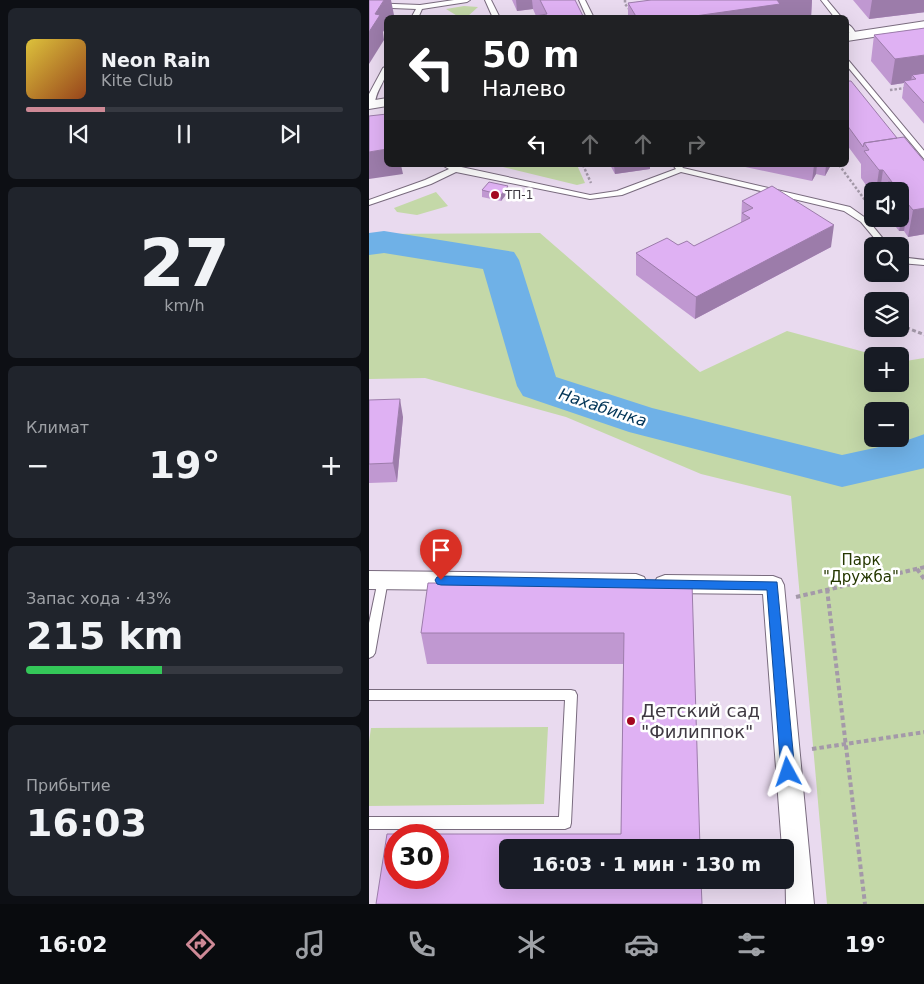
<!DOCTYPE html>
<html lang="ru">
<head>
<meta charset="utf-8">
<style>
  :root { --surface:#171b24; --page:#20242c; --text:#f1f3f6; --muted:#9ea1a6; --line:#363941; --accent:#ce8996 }
  body { margin:0; font-family:"DejaVu Sans",sans-serif; background:var(--page); color:var(--text); height:100vh; display:flex; flex-direction:column; font-size:19px; white-space:nowrap }
  * { box-sizing:border-box; margin:0 }
  p { font-size:16px; color:var(--muted) }
  .icon { flex:none; width:28px; height:28px; fill:none; stroke:currentColor; stroke-width:2; stroke-linecap:round; stroke-linejoin:round }
  .map { position:relative; flex:1; overflow:hidden }
  .panel { display:flex; flex-direction:column; gap:8px; padding:8px; background:#0d0f14; width:369px }
  .panel>* { flex:none }
  .guide { position:absolute; left:15px; top:15px; width:465px; height:152px; border-radius:8px; box-shadow:0 5px 20px #0002; background:#202124; color:#fff; overflow:hidden }
  .controls { position:absolute; left:495px; top:182px; display:grid; gap:10px }
  .controls a { display:grid; place-items:center; width:45px; height:45px; border-radius:8px; background:var(--surface); box-shadow:0 5px 20px #0002; font-size:25px }
  .speed { position:absolute; left:15px; top:824px; display:flex; gap:10px; font-size:25px; font-weight:700; text-align:center }
  .speed>* { display:grid; place-content:center; width:65px; height:65px; border-radius:50%; background:var(--surface); box-shadow:0 5px 20px #0002; line-height:1 }
  .speed .limit { border:8px solid #d22; background:#fff; color:#111 }
  .pin { position:absolute; display:grid; place-items:center; width:42px; height:42px; color:#fff; margin:-51px -21px; border-radius:50% 50% 50% 0; rotate:-45deg; box-shadow:0 0 5px #0007 }
  .pin .icon { rotate:45deg }
  .me { position:absolute; width:55px; margin:-28px; rotate:355deg; stroke-linejoin:round; filter:drop-shadow(0 0 4px #0008) }
  .turn { display:flex; align-items:center; gap:18px; height:105px; padding:0 15px; font-size:22px }
  .turn .icon { width:65px; height:65px; stroke-width:2.5 }
  .turn b { display:block; font-size:35px; line-height:42px }
  .lanes { display:flex; align-items:center; height:48px; padding:0 15px; background:#0003; justify-content:center; gap:25px; direction:ltr }
  .lanes .off { opacity:.35 }
  .big { font-size:38px; font-weight:600; line-height:1.1 }
  .panel .widget { flex:1; display:flex; flex-direction:column; justify-content:center; gap:8px; min-width:0; padding:0 18px; border-radius:8px; background:var(--page) }
  .panel .dial { align-items:center; gap:0 }
  .dial b { font-size:65px; line-height:1 }
  .song { display:flex; align-items:center; gap:15px }
  .cover { width:60px; height:60px; border-radius:8px; background:linear-gradient(135deg,hsl(50 70% 55%),hsl(20 70% 35%)) }
  .played { height:5px; border-radius:2px; background:linear-gradient(90deg,var(--accent) 25%,var(--line) 25%) }
  .keys { display:flex; justify-content:space-around; direction:ltr }
  .heat { display:flex; justify-content:space-between; align-items:center; font-size:28px; direction:ltr }
  .charge { height:8px; border-radius:4px; background:linear-gradient(90deg,#34c759 43%,var(--line) 0) }
  .trip { position:absolute; left:130px; top:839px; width:295px; height:50px; border-radius:8px; background:var(--surface); box-shadow:0 5px 20px #0002; font-weight:600; line-height:50px; text-align:center }
  .tab-bar { display:flex; height:80px; justify-content:space-around; align-items:center; background:#090b0e; color:var(--muted) }
  .tab-bar .icon { width:35px; height:35px }
  .tab-bar .on { color:var(--accent) }
  .tab-bar b { font-size:22px; color:var(--text) }
  main { display:flex; flex:1; min-height:0 }
  .map>svg:first-child { display:block }
  .green { fill:#c4d8a8; fill-rule:evenodd }
  .lines { fill:none; stroke-linecap:round; stroke-linejoin:round }
  .river { fill:#6fb1e7; fill-rule:evenodd }
  .lane-casing { stroke:#796b7e; stroke-width:2 }
  .street-casing { stroke:#796b7e; stroke-width:2 }
  .path-far2 { stroke:#a499a9; stroke-width:2.5; stroke-dasharray:2.5 2; stroke-linecap:butt }
  .path-far1 { stroke:#a499a9; stroke-width:3; stroke-dasharray:4 2.5; stroke-linecap:butt }
  .path { stroke:#a499a9; stroke-width:4; stroke-dasharray:4.5 3; stroke-linecap:butt }
  .lane { fill:#fff; fill-rule:evenodd }
  .street { fill:#fff; fill-rule:evenodd }
  .wall { fill:#c098d1 }
  .shaded-wall { fill:#9c7caa }
  .building { fill:#dfb1f3; stroke:#9c7caa; fill-rule:evenodd }
  .route { fill:#1a73e8; stroke:#114b97 }
  .poi-dot { fill:#a30720; stroke:#fff; stroke-width:2 }
  .labels { text-anchor:middle; stroke-width:5; stroke-linejoin:round; paint-order:stroke }
  .far-poi-label { font-size:12px; fill:#3f3942; stroke:#fff; text-anchor:start }
  .park-label { font-size:15px; fill:#253700; stroke:#fff }
  .water-label { font-size:16px; font-style:italic; fill:#003457; stroke:#fff }
  .near-poi-label { font-size:18px; fill:#3f3942; stroke:#fff; text-anchor:start }
</style>
</head>
<body>
<main>
<section class="panel">
<div class="widget">
<div class="song"><i class="cover"></i><div><b>Neon Rain</b><p>Kite Club</p></div></div>
<div class="played"></div>
<div class="keys"><svg class="icon" aria-label="previous" viewBox="0 0 24 24"><path d="M18 5L8 12l10 7zM5 5v14"/></svg><svg class="icon" aria-label="pause" viewBox="0 0 24 24"><path d="M8 5v14M16 5v14"/></svg><svg class="icon" aria-label="next" viewBox="0 0 24 24"><path d="M6 5l10 7-10 7zM19 5v14"/></svg></div>
</div>
<div class="widget dial"><b>27</b><p>km/h</p></div>
<div class="widget"><p>Климат</p>
<div class="heat"><a>−</a><b class="big">19°</b><a>+</a></div>
</div>
<div class="widget"><p>Запас хода · 43%</p><b class="big">215 km</b><div class="charge"></div></div>
<div class="widget"><p>Прибытие</p><b class="big">16:03</b></div>
</section>
<div class="map">
<svg width="556" height="904" viewBox="0 0 556 904">
  <rect width="100%" height="100%" fill="#e9daef"/>
  <path class="green" d="M95,6L109,7L98,17H90L77,9Z
    M126,165H208L216,183L208,185Z
    M67,192L79,206L48,215L28,212L25,208Z
    M171,233L331,372L418,331L510,356H504V384H531V362L555,358V904H458L422,496L332,474L197,417L56,378L0,379V234ZM504,411H531V439H504Z
    M179,727L175,804L0,806V742L2,728Z"/>
  <g class="lines">
    <path class="river" d="M15,231L145,252L150,260L187,377L283,408L473,455L533,442L556,434V468L473,487L260,432L154,396L148,386L114,269L15,253L0,255V233Z"/>
    <defs>
      <path id="lane" d="M85,0H101L98,2L53,9L49,18H42L47,9L0,7V3L51,5Z
        M116,0H122L131,18H124Z
        M210,0H216L225,18H218Z
        M452,0H458L473,18H466Z
        M478,24C482,25 488,33 487,36H483L478,30Z
        M478,60L480,61L556,152V160L478,66Z
        M18,66C18,82 7,88 6,104L0,106V94L14,68Z
        M73,165H83L221,195L248,191L307,169L304,165H312L314,168L481,207L498,219L520,246H512L492,222L475,211L312,172L253,195L221,199L87,172L62,184L0,205V200L56,180L80,169Z
        M531,257L556,260V265L531,263Z
        M14,576L18,577L19,580L6,653L4,656L0,658V623L9,580L10,577Z
        M0,690H202L206,691L208,695L202,823L201,827L196,829H0V817H190L196,700H0Z"/>
      <path id="street" d="M556,21V29L478,41V33Z
        M18,98V106L0,109V101Z
        M0,571L267,574L275,577L278,583L275,589L267,592L0,589Z
        M296,575L404,576L412,579L415,585L445,904H417L416,848H413L394,594L296,593L288,590L285,584L288,578Z"/>
    </defs>
    <use href="#lane" class="lane-casing"/>
    <use href="#street" class="street-casing"/>
    <path class="path-far2" d="M256,0V4L261,10
      M521,90L537,88
      M214,165L222,183
      M470,165L496,200"/>
    <path class="path-far1" d="M531,325L556,335"/>
    <path class="path" d="M548,569L556,580
      M458,589L496,904
      M427,597L556,567
      M443,749L556,732"/>
    <use href="#lane" class="lane"/>
    <use href="#street" class="street"/>
  </g>
  <path class="wall" d="M143,0H206L215,18L167,16L164,9L148,11Z
    M282,0H443L442,18H259V3Z
    M484,0H556V12L500,19Z
    M556,28V125L533,98L535,83L522,85L502,61L505,35Z
    M478,81L528,138L556,162V234L539,237L535,231H530L521,219H531V191H504V195L492,178V164L478,145Z
    M241,165H281V169L246,174Z
    M367,165H462L456,176L447,174L443,181Z
    M113,190L139,192L132,201L113,197Z
    M373,201L462,247L326,319L267,275V253L309,245L325,246L372,223Z
    M0,400L34,417L28,482L0,483Z
    M323,583L252,834L254,664H58L52,633Z"/>
  <path class="shaded-wall" d="M15,0H22L25,15L23,18H18V26L14,32L15,40L0,64V32L6,14Z
    M147,0H163L164,9L148,11Z
    M406,0H443L442,18H312Z
    M503,0H556V12L500,19Z
    M556,55V80L547,79L543,75L542,82L535,81V83L522,85L526,59Z
    M18,149V165H32L34,174L0,179V152Z
    M245,165H281V169L246,174Z
    M445,165H448L447,174L443,181Z
    M457,165H462L456,176Z
    M510,170H514L511,191H507Z
    M139,186V192L132,201V195Z
    M535,204H539L535,231H530Z
    M556,208V234L539,237L544,210Z
    M465,225L462,247L326,319L327,297Z
    M31,399L34,417L28,482L24,463Z"/>
  <path class="building" d="M0,0H15L6,14L11,15L0,32Z
    M171,0H206L215,18H154L178,14Z
    M282,0H408L411,4L312,18H268L259,3Z
    M556,28V55L526,59L505,35Z
    M556,73V104L535,81L547,79L543,75Z
    M478,81H482L528,138L495,143L494,147L478,125Z
    M18,114V149L0,152V116Z
    M535,137L556,162V208L544,210L539,204H535L531,199V191H525L519,182H523L514,170H510L495,151L500,150L495,143Z
    M120,182L139,186L132,195L113,190Z
    M403,186L465,225L327,297L267,253L298,238L309,245L318,241L325,246L381,218L373,213L384,208L373,201Z
    M31,399L24,463L0,464V400Z
    M59,583H323L331,848H139V880H332L333,904H7L18,834H252L255,633H52ZM26,835H69V878H26Z"/>
  <path class="route" d="M72,576L408,582L426,772L424,777L419,779L414,777L412,772L398,590L72,585L68,584L66,580L68,577Z"/>
  <g class="poi-dot">
    <circle cx="126" cy="195" r="5"/>
    <circle cx="262" cy="721" r="5"/>
  </g>
  <g class="labels">
    <g class="far-poi-label">
      <text x="136" y="199">ТП-1</text>
    </g>
    <g class="park-label">
      <text x="492" y="565">Парк<tspan x="492" dy="17">"Дружба"</tspan></text>
    </g>
    <g class="water-label">
      <text transform="translate(234 407) rotate(18)" y="6">Нахабинка</text>
    </g>
    <g class="near-poi-label">
      <text x="272" y="717">Детский сад<tspan x="272" dy="21">"Филиппок"</tspan></text>
    </g>
  </g>
</svg>
<div class="controls">
<a><svg class="icon" aria-label="sound" viewBox="0 0 24 24"><path d="M4 9h4l5-4v14l-5-4H4zM17 9q2 3 0 6"/></svg></a>
<a><svg class="icon" aria-label="search" viewBox="0 0 24 24"><circle cx="10" cy="10" r="6"/><path d="M15 15l6 6"/></svg></a>
<a><svg class="icon" aria-label="layers" viewBox="0 0 24 24"><path d="M12 4l9 5-9 5-9-5zM3 14l9 5 9-5"/></svg></a>
<a>+</a>
<a>−</a>
</div>
<div class="speed"><div class="limit">30</div></div>
<div class="pin" style="left:72px;top:580px;background:#d93025"><svg class="icon" aria-label="arrive" viewBox="0 0 24 24"><path d="M6 21V4h12l-3 4 3 4H6"/></svg></div>
<svg class="me" style="left:419px;top:772px" viewBox="-20 -20 40 40"><path d="M0-17L14 15 0 8-14 15z" fill="#1a73e8" stroke="#fff" stroke-width="4"/></svg>
<div class="trip">16:03 · 1 мин · 130 m</div>
<div class="guide">
<div class="turn"><svg class="icon" aria-label="left" viewBox="0 0 24 24"><path d="M17 20v-9H6M10 6l-5 5 5 5"/></svg><div><b>50 m</b>Налево</div></div>
<div class="lanes"><svg class="icon" aria-label="left" viewBox="0 0 24 24"><path d="M17 20v-9H6M10 6l-5 5 5 5"/></svg><svg class="icon off" aria-label="ahead" viewBox="0 0 24 24"><path d="M12 20V5M6 11l6-6 6 6"/></svg><svg class="icon off" aria-label="ahead" viewBox="0 0 24 24"><path d="M12 20V5M6 11l6-6 6 6"/></svg><svg class="icon off" aria-label="right" viewBox="0 0 24 24"><path d="M7 20v-9h11M14 6l5 5-5 5"/></svg></div>
</div>
</div>
</main>
<nav class="tab-bar">
<b>16:02</b>
<svg class="icon on" aria-label="directions" viewBox="0 0 24 24"><path d="M12 3l9 9-9 9-9-9zM9 14v-3h6M13 9l2 2-2 2"/></svg>
<svg class="icon" aria-label="music" viewBox="0 0 24 24"><path d="M9 18V5l10-2v13"/><circle cx="6" cy="18" r="3"/><circle cx="16" cy="16" r="3"/></svg>
<svg class="icon" aria-label="phone" viewBox="0 0 24 24"><path d="M5 4h4l2 5-3 2q2 4 5 5l2-3 5 2v4C11 20 4 13 5 4z"/></svg>
<svg class="icon" aria-label="climate" viewBox="0 0 24 24"><path d="M12 3v18M4 7l16 10M4 17L20 7"/></svg>
<svg class="icon" aria-label="car" viewBox="0 0 24 24"><path d="M5 17H2v-5l4-1 3-4h7l3 4 3 1v5h-3M9 17h6M6 11h13"/><circle cx="7" cy="17" r="2"/><circle cx="17" cy="17" r="2"/></svg>
<svg class="icon" aria-label="filters" viewBox="0 0 24 24"><path d="M4 7h16M4 17h16"/><circle cx="9" cy="7" r="2"/><circle cx="15" cy="17" r="2"/></svg>
<b>19°</b>
</nav>
</body>
</html>
